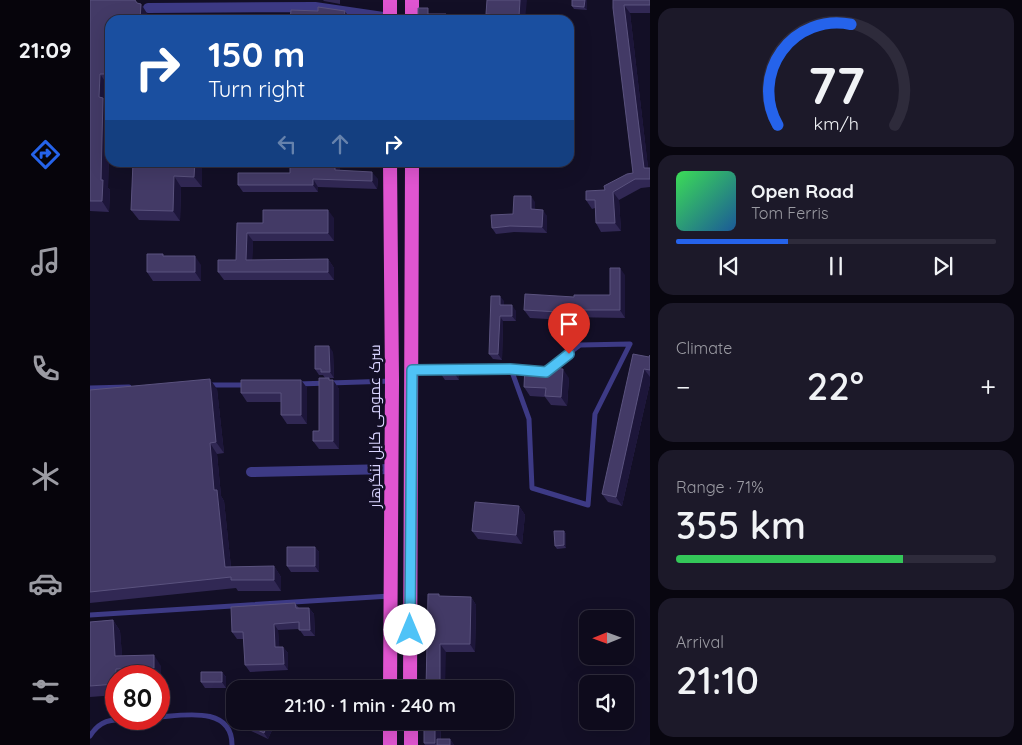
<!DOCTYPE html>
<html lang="en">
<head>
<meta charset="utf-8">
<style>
  :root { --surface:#0e0b1c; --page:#1c1929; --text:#f1f3f6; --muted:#9b9ba3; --line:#2e2b3b; --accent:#2563eb }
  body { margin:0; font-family:Quicksand,Cairo,sans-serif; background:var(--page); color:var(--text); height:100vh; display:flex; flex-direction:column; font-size:19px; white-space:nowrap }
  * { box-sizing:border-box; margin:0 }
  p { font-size:16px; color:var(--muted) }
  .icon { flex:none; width:28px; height:28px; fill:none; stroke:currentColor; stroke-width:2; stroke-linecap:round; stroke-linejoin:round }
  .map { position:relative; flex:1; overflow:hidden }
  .panel { display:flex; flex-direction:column; gap:8px; padding:8px; background:#08060f; width:372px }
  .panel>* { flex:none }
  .hud { position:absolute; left:15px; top:15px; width:469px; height:152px; border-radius:15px; box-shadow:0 5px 20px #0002,0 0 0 1px var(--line); background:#1a4fa0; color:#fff; overflow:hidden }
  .needle { width:32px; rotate:269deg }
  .fabs { position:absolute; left:489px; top:610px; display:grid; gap:10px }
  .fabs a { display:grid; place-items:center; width:55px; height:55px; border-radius:10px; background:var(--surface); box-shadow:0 5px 20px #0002,0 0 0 1px var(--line); font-size:25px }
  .speed { position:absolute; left:15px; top:665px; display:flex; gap:10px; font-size:25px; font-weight:700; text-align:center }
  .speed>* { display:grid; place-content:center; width:65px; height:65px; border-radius:50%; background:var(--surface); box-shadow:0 5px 20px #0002,0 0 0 1px var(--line); line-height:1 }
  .speed .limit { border:8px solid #d22; background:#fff; color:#111 }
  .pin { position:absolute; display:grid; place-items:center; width:42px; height:42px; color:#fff; margin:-51px -21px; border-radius:50% 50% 50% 0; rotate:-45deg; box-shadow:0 0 5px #0007 }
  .pin .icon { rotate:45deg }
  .me { position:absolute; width:55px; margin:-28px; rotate:0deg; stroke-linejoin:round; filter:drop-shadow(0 0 4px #0008) }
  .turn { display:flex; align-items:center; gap:18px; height:105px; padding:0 20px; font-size:22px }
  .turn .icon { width:65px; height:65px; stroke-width:2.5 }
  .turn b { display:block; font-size:35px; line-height:42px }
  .lanes { display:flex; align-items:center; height:48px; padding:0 20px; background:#0003; justify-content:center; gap:25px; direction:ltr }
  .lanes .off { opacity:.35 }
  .big { font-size:38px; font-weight:600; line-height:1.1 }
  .panel .tile { flex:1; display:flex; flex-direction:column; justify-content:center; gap:8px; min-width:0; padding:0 18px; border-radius:15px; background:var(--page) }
  .panel .dial { align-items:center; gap:0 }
  .dial svg { height:130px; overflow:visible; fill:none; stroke:var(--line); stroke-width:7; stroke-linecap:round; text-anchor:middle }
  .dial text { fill:var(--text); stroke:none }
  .song { display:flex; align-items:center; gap:15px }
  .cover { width:60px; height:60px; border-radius:8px; background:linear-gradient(135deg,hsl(130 70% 55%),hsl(210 70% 35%)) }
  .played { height:5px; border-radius:2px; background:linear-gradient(90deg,var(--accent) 35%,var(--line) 35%) }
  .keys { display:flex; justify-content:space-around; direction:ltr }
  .heat { display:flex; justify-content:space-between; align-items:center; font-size:28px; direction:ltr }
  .charge { height:8px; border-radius:4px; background:linear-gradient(90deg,#34c759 71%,var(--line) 0) }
  .trip { position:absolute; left:136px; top:680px; width:288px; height:50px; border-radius:15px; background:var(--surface); box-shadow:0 5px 20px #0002,0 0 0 1px var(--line); font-weight:600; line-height:50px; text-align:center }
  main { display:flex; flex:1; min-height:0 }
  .menu { display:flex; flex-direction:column; width:90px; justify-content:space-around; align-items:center; background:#06040b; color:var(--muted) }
  .menu .icon { width:35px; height:35px }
  .menu .active { color:var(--accent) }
  .menu b { font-size:22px; color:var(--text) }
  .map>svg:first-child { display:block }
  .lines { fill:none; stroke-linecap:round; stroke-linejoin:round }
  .service { stroke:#3d3a85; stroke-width:5 }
  .minor { stroke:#3d3a85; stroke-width:10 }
  .trunk { stroke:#e055d1; stroke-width:14 }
  .wall { fill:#312854 }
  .shaded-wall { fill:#1d163a }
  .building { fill:#433a66; stroke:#5a527e }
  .route-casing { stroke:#337fa1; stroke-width:12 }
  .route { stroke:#4fc3f7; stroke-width:9 }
  .labels { text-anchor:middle; stroke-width:5; stroke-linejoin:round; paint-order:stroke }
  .street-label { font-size:15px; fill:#d9d4ff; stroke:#130f26 }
</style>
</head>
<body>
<main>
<nav class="menu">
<b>21:09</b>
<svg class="icon active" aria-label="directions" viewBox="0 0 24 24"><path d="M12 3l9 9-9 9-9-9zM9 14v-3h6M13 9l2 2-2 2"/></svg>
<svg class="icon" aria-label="music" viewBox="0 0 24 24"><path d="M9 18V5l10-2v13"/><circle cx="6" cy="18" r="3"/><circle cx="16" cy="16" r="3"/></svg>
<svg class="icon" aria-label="phone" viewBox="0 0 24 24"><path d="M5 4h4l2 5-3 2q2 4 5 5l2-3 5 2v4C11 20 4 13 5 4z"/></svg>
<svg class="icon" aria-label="climate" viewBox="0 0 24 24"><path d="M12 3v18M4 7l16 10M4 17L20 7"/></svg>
<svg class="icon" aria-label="car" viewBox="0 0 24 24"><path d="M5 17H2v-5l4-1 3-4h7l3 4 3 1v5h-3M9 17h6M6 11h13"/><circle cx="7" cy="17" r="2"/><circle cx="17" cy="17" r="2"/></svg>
<svg class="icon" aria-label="filters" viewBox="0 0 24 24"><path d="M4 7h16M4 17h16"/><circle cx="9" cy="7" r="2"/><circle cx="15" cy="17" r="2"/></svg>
</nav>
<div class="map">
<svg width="560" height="745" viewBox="0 0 560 745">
  <rect width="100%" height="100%" fill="#130f26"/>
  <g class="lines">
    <path class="service" d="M421,369L442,370
      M322,370L421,369L439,419L442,488L498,505L505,414L540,344L490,345L455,371
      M208,384L302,381
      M118,385H157
      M0,388L39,387
      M0,615L300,596
      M69,717C95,715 142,706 142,745
      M0,736C12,717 25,720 45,719"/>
    <path class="minor" d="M58,8L225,7L300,18
      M161,472L301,469"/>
    <path class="trunk" d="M300,20V0
      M322,20V0
      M300,689L302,381L300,162
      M320,689L322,162
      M321,721V745
      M300,745V721"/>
  </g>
  <path class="wall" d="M0,0L48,4H51L58,15L20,20V84H17L16,102L20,107L18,188L20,190L19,212L0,211Z
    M233,0H250V4L234,1Z
    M397,0L435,20H400L396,14Z
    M482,0H497V10L484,9L482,6Z
    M523,0H560V13H540L558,168H560V187L551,188L529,200L531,231L511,232L506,223L505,208L502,209L496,200L543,173Z
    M43,162H112V187H91L90,221L49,220L41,210Z
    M250,170L288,179L287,189L228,187V192H153L148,185L200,173Z
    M445,202V209L457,216V233L424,232L406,234L402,228L423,214Z
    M244,218V241H163L162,260L238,259L244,268V280H134L128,272L146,260L147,223H173Z
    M75,256L111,265V281H63L57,272Z
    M535,275V318L475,317V320L440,318L434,310L484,297L520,295Z
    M414,301V305L426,311V321H413L412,360L403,359L399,354Z
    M243,352L244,378H239L240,380H243L249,389V449H229L223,441L229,431L235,378L233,375H229L225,369Z
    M560,355V383L532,506L518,502L512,494Z
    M365,368L369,374V380H355L351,374Z
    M479,378L477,406L461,405L455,397L440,396L434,387Z
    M211,380L217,388V424H197L191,415V402H157L151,393Z
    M127,389L134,453L127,454L131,496L134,501L141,567L184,566L191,577V591H148L146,588L0,603V390Z
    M429,506L435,515L432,544L388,539L382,531Z
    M474,531L476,534V548L467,549L465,546Z
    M225,547L229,552V572H201L197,566Z
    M351,596L381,597L386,605L385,652H356L336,689Z
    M205,603L209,608H219L224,614L225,636H214L209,629L188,630L189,647H193L198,653V670L160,672L155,665L154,639H147L142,632Z
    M23,620L30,631L32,656L71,666V679H69V676H26V695L0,697V622Z
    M132,672L136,677V688H115L111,682Z
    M156,721H198L195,730L184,726L178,739L159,730L155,724Z
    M350,721L351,739H360L364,745H335L334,743Z"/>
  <path class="shaded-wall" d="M430,0H437L435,20H430L429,17Z
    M495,0H497V10L494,7Z
    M51,4L58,15V20H50Z
    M534,5L540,13L559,176L554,168Z
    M255,11L260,19V20H254Z
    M356,14L360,20H356Z
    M10,74L17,84L16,102L20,107L18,188L20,190L19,212L12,201L9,97Z
    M105,162H112V187L104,177Z
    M245,162H250V178L245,170Z
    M282,172L288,179L287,189L282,181Z
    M84,176L91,187L90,221L83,211Z
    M223,179L228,187V192L223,185Z
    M523,192L529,200L531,231L525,223Z
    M441,196L445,202V215L441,209Z
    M238,210L244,218V241L238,233Z
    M453,210L457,216V233L452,227Z
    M157,233L163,241L162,268L156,260Z
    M105,256L111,265V281L105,272Z
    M238,259L244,268V280L238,272Z
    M530,268L535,275V318L530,310Z
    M410,296L414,301V310L410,305Z
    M422,305L426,311V321L422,316Z
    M470,310L475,317V320L469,312Z
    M410,316L413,321L412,360L408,354Z
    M239,346L243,352L244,378L240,372Z
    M365,368L369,374V380L365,374Z
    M473,369L479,378L477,406L471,397Z
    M554,369L560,377V383L532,506L526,497Z
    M239,378L243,385V380L249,389V449L243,441Z
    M120,379L127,389L134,453L126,442Z
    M211,380L217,388V424L211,415Z
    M120,443L127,454L131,496L134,501L142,577L135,567L124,490Z
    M429,506L435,515L432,544L426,535Z
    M474,531L476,534V548L474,545Z
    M225,547L229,552V572L225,566Z
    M184,566L191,577V591L184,580Z
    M381,597L386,605L385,652L380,644Z
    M219,608L224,614L225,636L220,630Z
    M23,620L30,631L33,667L25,656Z
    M184,624L188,630L190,653L185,647Z
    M350,644L356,652L355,689H350Z
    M193,647L198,653V670L194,664Z
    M64,655L71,666V679L64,668Z
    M26,669L31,676H27Z
    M132,672L136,677V688L132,682Z
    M179,721H181L184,726L178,739L174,733Z
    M192,721H198L195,730L191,724Z
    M345,721H350L351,745H347L345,743Z
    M360,739L364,745H360Z"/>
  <path class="building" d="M0,0H45L47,3L51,4L50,20H20V74H10L9,97L13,98L11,180H13L12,201H0Z
    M397,0H430L429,17L396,14Z
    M482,0H495L494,7L482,6Z
    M523,0H560V5H534L554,168H560V179H545L523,192L525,223H506L505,200H496V191L515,190L514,186L537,174L543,173L523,8Z
    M228,7L255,11L254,20H200L201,10L228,11Z
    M328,8H338V14H356V20H328Z
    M43,162H105L104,177L84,176L83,211L41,210Z
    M200,162H245V170L282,172V181L223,179V185H148V173H200Z
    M424,196H441V209L453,210L452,227L420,226L402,228L401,215L423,214Z
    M173,210H238V233H157L156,260L238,259V272H128V260H146L147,223H173Z
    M57,254H73V256H105V272H57Z
    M520,268H530V310H470L469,312L434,310L435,294L484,297V295H520Z
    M401,296H410V305H422V316H410L408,354H399Z
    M225,346H239L240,372H231V369H225Z
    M543,354L559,357L560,355V370L554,369L526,497L512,494Z
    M435,366L473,369L471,397L455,396L456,388L434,387Z
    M351,368H365V374H351Z
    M229,378H239V380H243V441H223V431H229Z
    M120,379L126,442L120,443L124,490H127L135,567L184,566V580H141V577L0,592V390Z
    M151,380H211V415H191V393H151Z
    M385,502L429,506L426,535L382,531Z
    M464,531H474V545L465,546Z
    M197,547H225V566H197Z
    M338,594H349V596L381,597L380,644H350V689H336Z
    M205,603L206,608H219L220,630H209V622L184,624L185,647H193L194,664L155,665L153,632H142L141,607Z
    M23,620L25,656L64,655V668L26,669V684L0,686V622Z
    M111,672H132V682H111Z
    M156,721H179L174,733L155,724Z
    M184,721H192L191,724Z
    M336,721H345V743H334V722Z
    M347,739H360V745H347Z"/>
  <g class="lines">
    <defs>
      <path id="route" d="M320,630L322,370L420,369L456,372L479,354"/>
    </defs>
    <use href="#route" class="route-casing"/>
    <use href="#route" class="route"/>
  </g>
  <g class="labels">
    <g class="street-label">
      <text transform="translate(285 426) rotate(-90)" y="5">سرک عمومی کابل ننگرهار</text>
    </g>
  </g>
</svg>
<div class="fabs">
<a><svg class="needle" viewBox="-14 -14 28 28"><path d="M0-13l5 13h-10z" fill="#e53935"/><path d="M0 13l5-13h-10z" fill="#9b9ba3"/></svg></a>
<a><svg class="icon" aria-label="sound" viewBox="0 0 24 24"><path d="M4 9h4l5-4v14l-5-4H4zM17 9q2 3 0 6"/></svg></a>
</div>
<div class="speed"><div class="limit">80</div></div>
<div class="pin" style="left:479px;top:354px;background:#d93025"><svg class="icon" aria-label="arrive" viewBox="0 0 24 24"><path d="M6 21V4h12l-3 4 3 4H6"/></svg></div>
<svg class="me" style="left:320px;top:630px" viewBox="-20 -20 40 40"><circle r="19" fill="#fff"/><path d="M0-13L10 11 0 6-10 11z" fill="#4fc3f7"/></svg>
<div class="trip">21:10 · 1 min · 240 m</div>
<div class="hud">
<div class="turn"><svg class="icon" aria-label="right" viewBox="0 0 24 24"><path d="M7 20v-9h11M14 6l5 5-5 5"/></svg><div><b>150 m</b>Turn right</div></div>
<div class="lanes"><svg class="icon off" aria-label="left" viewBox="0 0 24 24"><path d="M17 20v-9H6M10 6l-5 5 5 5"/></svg><svg class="icon off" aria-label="ahead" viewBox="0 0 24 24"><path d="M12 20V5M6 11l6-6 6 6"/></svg><svg class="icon" aria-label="right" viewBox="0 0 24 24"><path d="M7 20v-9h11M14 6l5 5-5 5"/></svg></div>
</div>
</div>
<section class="panel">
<div class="tile dial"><svg viewBox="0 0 100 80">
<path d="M14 69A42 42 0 1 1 86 69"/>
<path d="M14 69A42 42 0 0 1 59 7" stroke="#2563eb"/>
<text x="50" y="56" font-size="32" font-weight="700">77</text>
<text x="50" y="72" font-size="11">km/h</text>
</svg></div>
<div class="tile">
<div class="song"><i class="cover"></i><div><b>Open Road</b><p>Tom Ferris</p></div></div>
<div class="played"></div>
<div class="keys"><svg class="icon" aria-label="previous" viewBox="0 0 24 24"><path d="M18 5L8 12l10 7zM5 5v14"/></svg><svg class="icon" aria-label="pause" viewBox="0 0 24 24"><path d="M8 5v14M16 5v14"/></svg><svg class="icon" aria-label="next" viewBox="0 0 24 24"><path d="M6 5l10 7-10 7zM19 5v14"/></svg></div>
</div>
<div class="tile"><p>Climate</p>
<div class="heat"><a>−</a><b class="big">22°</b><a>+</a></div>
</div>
<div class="tile"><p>Range · 71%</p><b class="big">355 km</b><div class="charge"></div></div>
<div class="tile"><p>Arrival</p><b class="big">21:10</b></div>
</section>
</main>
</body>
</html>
